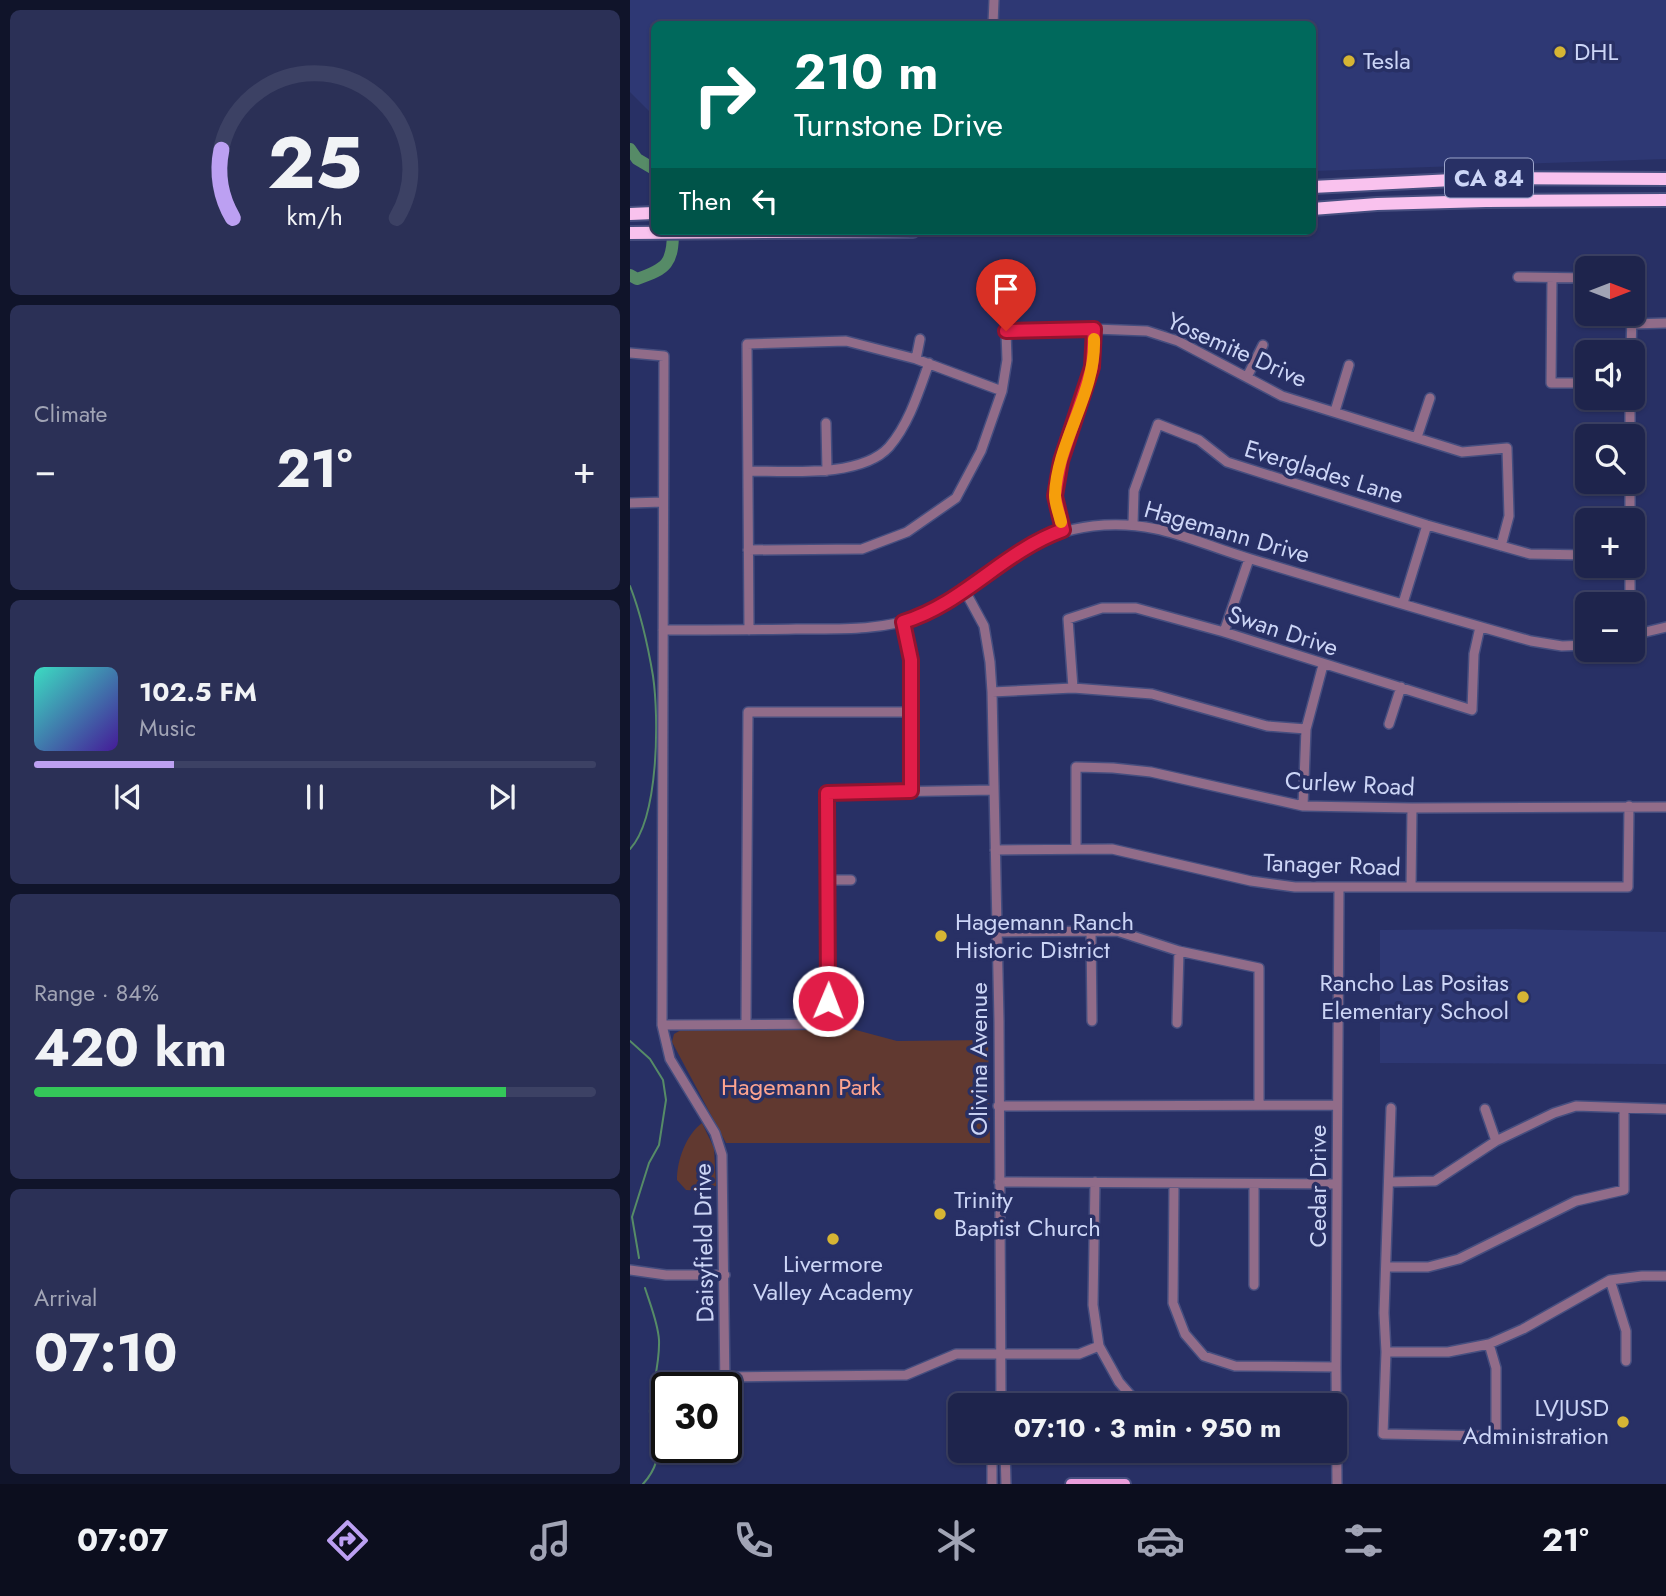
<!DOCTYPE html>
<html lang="en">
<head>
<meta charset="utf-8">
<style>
  :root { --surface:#1e244c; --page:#2b3056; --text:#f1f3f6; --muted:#a1a4b5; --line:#3c4164; --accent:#bca0f2 }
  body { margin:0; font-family:Jost,sans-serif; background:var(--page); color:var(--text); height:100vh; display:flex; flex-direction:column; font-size:26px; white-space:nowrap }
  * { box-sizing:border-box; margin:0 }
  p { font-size:23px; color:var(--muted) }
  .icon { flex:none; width:38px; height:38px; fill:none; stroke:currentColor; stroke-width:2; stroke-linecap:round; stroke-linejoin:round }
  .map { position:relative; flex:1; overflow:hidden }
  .sheet { display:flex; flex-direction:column; gap:10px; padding:10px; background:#10142a; width:630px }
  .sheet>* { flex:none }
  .banner { position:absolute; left:21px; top:21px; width:665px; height:214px; border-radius:10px; box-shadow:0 2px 5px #0004,0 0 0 2px var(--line); background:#00695c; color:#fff; overflow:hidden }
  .needle { width:46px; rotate:90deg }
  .tools { position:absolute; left:945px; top:256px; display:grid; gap:14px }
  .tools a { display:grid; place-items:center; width:70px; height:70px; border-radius:10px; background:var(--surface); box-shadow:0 2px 5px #0004,0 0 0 2px var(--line); font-size:35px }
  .speed { position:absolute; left:21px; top:1372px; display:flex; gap:14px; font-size:35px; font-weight:700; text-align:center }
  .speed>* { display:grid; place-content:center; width:91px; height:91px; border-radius:50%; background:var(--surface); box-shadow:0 2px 5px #0004,0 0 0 2px var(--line); line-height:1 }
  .speed .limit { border:4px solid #111; border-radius:10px; background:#fff; color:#111 }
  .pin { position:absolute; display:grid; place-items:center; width:60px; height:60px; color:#fff; margin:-72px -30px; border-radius:50% 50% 50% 0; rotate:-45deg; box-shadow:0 0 7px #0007 }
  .pin .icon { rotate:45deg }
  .me { position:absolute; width:77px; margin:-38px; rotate:1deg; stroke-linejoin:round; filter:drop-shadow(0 0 5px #0008) }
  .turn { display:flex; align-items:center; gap:24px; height:147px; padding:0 28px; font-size:32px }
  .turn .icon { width:91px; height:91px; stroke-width:2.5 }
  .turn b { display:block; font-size:49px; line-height:60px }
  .then { display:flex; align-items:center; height:66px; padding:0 28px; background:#0003; gap:14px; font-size:26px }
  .big { font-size:52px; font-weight:700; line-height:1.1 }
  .sheet .widget { flex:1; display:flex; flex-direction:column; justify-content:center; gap:10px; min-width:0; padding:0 24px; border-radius:10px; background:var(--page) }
  .sheet .dial { align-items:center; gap:0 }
  .dial svg { height:182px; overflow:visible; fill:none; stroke:var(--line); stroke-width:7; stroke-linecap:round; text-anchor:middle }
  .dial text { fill:var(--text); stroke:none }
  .song { display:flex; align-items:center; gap:21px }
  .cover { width:84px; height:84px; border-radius:10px; background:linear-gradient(135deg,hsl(170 70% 55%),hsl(260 70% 35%)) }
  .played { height:7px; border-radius:4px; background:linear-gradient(90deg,var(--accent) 25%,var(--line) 25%) }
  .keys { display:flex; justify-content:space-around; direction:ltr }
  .heat { display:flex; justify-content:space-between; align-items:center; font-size:38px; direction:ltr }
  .charge { height:10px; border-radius:5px; background:linear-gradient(90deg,#34c759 84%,var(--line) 0) }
  .trip { position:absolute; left:318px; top:1393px; width:399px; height:70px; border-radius:10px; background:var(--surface); box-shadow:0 2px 5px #0004,0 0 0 2px var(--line); font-weight:700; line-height:70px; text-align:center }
  .menu { display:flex; height:112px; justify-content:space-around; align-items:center; background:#0c0e1e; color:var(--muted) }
  .menu .icon { width:49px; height:49px }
  .menu .active { color:var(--accent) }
  .menu b { font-size:32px; color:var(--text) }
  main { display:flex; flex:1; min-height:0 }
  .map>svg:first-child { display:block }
  .built { fill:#2e3874 }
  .green { fill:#613930 }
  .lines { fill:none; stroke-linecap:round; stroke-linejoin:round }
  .stream { stroke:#568b67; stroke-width:2 }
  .river { stroke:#568b67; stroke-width:12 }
  .minor-casing { stroke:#464e7f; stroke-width:12 }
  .major-casing { stroke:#464e7f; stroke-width:14 }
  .highway-casing { stroke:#464e7f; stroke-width:16 }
  .minor { stroke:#916c89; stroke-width:9 }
  .major { stroke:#ea9edc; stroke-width:10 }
  .highway { stroke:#f9c2ee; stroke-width:12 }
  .route-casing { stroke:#92132f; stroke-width:18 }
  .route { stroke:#e11d48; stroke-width:12 }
  .slow { stroke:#f59e0b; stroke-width:12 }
  .poi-dot { fill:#d6b534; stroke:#283065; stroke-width:2.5 }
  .labels { text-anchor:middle; stroke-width:7; stroke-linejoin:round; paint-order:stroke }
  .shield { fill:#283065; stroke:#9ba4ca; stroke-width:2 }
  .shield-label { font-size:23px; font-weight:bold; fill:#ccd5f6 }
  .poi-label { font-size:24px; fill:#ccd5f6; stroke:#283065; text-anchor:start }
  .street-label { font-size:24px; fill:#ccd5f6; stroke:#283065 }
  .park-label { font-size:24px; fill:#fda48f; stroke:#283065 }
</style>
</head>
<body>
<main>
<section class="sheet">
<div class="widget dial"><svg viewBox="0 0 100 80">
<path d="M14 69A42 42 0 1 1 86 69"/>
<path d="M14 69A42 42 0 0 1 9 39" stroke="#bca0f2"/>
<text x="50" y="56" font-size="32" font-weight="700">25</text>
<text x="50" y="72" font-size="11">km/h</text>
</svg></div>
<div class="widget"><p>Climate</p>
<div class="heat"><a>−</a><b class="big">21°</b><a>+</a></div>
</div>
<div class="widget">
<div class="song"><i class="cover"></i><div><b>102.5 FM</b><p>Music</p></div></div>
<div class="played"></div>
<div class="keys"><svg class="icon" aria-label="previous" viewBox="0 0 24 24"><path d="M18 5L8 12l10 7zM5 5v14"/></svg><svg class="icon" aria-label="pause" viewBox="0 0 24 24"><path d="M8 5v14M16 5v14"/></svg><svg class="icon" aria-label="next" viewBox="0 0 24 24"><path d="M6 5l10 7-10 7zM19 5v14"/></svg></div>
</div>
<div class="widget"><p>Range · 84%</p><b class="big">420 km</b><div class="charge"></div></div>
<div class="widget"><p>Arrival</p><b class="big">07:10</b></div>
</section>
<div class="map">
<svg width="1036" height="1484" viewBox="0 0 1036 1484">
  <rect width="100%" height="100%" fill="#283065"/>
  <path class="built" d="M0,0H1036V159L683,171L682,24H24V116L0,92Z
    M885,929L1036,932V1064L750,1063V930Z"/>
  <path class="green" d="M211,1026L267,1041L358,1040L360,1143H96L42,1042L44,1034L51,1030H183L200,1036L207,1033Z
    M72,1123L84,1148L86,1186L79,1187L76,1191L56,1190L47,1180C47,1160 56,1135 72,1123Z"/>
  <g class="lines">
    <path class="stream" d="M0,586C11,614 18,646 23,676C29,717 29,818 0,849
      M0,1041L20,1059L33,1080L36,1100L29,1145L19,1163L2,1217L9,1258
      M13,1484C25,1471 32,1453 26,1435C23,1426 19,1420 20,1409C22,1386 30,1365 29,1340C28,1323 20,1304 15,1288"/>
    <path class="river" d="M0,149L7,159L24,169
      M0,275L7,279C37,269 43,263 43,231"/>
    <defs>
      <path id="minor" d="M363,24L364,0
        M888,277L957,278
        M922,278L921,383H957
        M1002,324L1036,323
        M1001,352L1002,313
        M0,353L34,356L32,1025L40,1059L85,1133L92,1155L95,1388
        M286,359L290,339
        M617,377L633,345
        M1000,397V436
        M705,411L719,365
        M196,423L197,471
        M787,437L800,398
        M118,471C157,471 231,478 259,447C279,424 289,391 299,363
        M1000,481V520
        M0,503L33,502
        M503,524L504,491L528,424L569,440L597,462L797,525L900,554L957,555
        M434,530L425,496L431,461L462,367L464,329
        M118,550L232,549L277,532L326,498L351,451L372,391L377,360L376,331L464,329L517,331L548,341L652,396L832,452L877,448L879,516L871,546
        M1000,565V604
        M335,591L354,626L360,662L362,692L369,1021L371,1405
        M773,603L797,525
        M1003,611L1011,633
        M273,622L281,660V791
        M33,630C77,630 121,630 166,629C208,629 251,631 291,616C322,605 344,581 370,563C399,543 428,530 463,526C527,519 563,542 621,559C714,587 808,615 901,641L932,646L957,645
        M119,630L117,344L216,341L286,359L372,391
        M594,632L619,559
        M1003,635L1036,627
        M443,688L438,619L472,608H506L594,632L842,710L844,654L850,627
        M362,692L443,688L522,694L637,726L676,729
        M759,724L771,687
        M673,806L676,729L693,665
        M446,849V767L483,768L521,772L673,806L782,808L1036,807
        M365,850L482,849L621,881L665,887H998L999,806
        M199,880H221
        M781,887L782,808
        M461,931L462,1021
        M367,932L487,931L549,951L629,968V1105
        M198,979H220
        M116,1023L118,712H280
        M547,1023L549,951
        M32,1025L197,1024V793L364,790
        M368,1106L707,1105
        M761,1108L754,1313L756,1352L753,1434L907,1437
        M855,1109L866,1141
        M369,1182L707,1184
        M465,1182L463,1305L469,1346L489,1382L509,1405
        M760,1182L805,1181L866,1141L924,1113L946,1106L1036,1109
        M544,1184L543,1303L555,1334L574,1356L605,1366L706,1367
        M624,1184V1285
        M757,1267H798L829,1259L946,1201L994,1190V1109
        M0,1270L36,1275H95
        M980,1280L996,1331V1361
        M859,1344L866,1368V1437
        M756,1352H818L859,1344L893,1329L980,1280L1012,1276H1036
        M95,1377L276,1375L326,1354H449L469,1346
        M362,1451V1484
        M375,1451L376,1484
        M707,1484L706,1367L709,887"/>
      <path id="major" d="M441,1484H495"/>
      <path id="highway" d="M682,187L863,178L1036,179
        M682,209L747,204L856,201L1036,200
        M0,214L24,213
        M0,233L283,231"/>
    </defs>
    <use href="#minor" class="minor-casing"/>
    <use href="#major" class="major-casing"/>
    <use href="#highway" class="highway-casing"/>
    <use href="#minor" class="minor"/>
    <use href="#major" class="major"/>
    <use href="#highway" class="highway"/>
  </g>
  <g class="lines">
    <defs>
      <path id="route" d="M198,1001L197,793L281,791V660L273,622C335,603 372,552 433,530L425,496L431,461L462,367L464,329L376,331"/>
    </defs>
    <use href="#route" class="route-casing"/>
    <use href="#route" class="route"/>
    <path class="slow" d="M431,522C429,513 425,504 425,495C427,441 466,394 464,339"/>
  </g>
  <g class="poi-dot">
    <circle cx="930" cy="52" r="7"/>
    <circle cx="719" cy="61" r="7"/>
    <circle cx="311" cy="936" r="7"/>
    <circle cx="893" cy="997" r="7"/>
    <circle cx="310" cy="1214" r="7"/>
    <circle cx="203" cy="1239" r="7"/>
    <circle cx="993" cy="1422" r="7"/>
  </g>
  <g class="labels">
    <rect class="shield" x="815" y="158.5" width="88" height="39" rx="5"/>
    <g class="shield-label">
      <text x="859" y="186">CA 84</text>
    </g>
    <g class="poi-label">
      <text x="944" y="60">DHL</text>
      <text x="733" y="69">Tesla</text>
      <text x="325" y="930">Hagemann Ranch<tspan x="325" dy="28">Historic District</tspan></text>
      <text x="879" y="991" text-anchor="end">Rancho Las Positas<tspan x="879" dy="28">Elementary School</tspan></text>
      <text x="324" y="1208">Trinity<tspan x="324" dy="28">Baptist Church</tspan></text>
      <text x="203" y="1272" text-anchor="middle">Livermore<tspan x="203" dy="28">Valley Academy</tspan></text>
      <text x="979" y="1416" text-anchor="end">LVJUSD<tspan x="979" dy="28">Administration</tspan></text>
    </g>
    <g class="street-label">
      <text transform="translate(607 350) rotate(24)" y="8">Yosemite Drive</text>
      <text transform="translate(694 472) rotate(17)" y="8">Everglades Lane</text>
      <text transform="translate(597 532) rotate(16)" y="8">Hagemann Drive</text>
      <text transform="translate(653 631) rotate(18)" y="8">Swan Drive</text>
      <text transform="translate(720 784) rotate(3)" y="8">Curlew Road</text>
      <text transform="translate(702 865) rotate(2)" y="8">Tanager Road</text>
      <text transform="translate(349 1059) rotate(-90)" y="8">Olivina Avenue</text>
      <text transform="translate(688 1186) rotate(-90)" y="8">Cedar Drive</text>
      <text transform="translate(74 1243) rotate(-91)" y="8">Daisyfield Drive</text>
    </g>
    <g class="park-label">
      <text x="171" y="1095">Hagemann Park</text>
    </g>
  </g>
</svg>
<div class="tools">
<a><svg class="needle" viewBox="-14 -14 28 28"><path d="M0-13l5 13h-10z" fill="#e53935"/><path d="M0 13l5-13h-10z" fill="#a1a4b5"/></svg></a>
<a><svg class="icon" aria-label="sound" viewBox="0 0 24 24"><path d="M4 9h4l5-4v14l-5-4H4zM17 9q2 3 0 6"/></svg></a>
<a><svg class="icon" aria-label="search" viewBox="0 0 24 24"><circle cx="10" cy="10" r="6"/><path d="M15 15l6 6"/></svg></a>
<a>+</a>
<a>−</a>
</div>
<div class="speed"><div class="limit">30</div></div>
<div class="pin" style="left:376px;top:331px;background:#d93025"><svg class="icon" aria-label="arrive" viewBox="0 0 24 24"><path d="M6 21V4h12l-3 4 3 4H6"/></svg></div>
<svg class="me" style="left:198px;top:1001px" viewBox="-20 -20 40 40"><circle r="17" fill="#e11d48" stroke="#fff" stroke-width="3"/><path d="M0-11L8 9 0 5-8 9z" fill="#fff"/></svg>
<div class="trip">07:10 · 3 min · 950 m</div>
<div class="banner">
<div class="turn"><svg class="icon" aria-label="right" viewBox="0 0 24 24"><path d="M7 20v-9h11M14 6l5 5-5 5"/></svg><div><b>210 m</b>Turnstone Drive</div></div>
<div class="then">Then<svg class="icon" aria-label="left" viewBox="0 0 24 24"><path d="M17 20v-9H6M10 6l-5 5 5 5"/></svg></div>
</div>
</div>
</main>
<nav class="menu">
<b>07:07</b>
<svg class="icon active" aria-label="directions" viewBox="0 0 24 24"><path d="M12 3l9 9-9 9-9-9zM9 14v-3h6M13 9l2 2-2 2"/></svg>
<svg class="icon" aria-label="music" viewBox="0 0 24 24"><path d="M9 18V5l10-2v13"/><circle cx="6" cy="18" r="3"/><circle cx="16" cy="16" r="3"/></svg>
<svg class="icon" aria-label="phone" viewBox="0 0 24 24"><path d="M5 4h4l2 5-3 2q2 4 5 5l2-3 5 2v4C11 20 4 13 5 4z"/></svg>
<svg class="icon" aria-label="climate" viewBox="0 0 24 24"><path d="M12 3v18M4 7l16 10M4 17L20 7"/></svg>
<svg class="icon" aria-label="car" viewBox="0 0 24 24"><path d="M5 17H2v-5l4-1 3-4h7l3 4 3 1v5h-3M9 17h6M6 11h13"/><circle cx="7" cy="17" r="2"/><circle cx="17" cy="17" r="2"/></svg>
<svg class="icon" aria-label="filters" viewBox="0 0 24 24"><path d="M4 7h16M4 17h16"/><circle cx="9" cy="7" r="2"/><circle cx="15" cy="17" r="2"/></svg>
<b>21°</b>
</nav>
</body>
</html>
